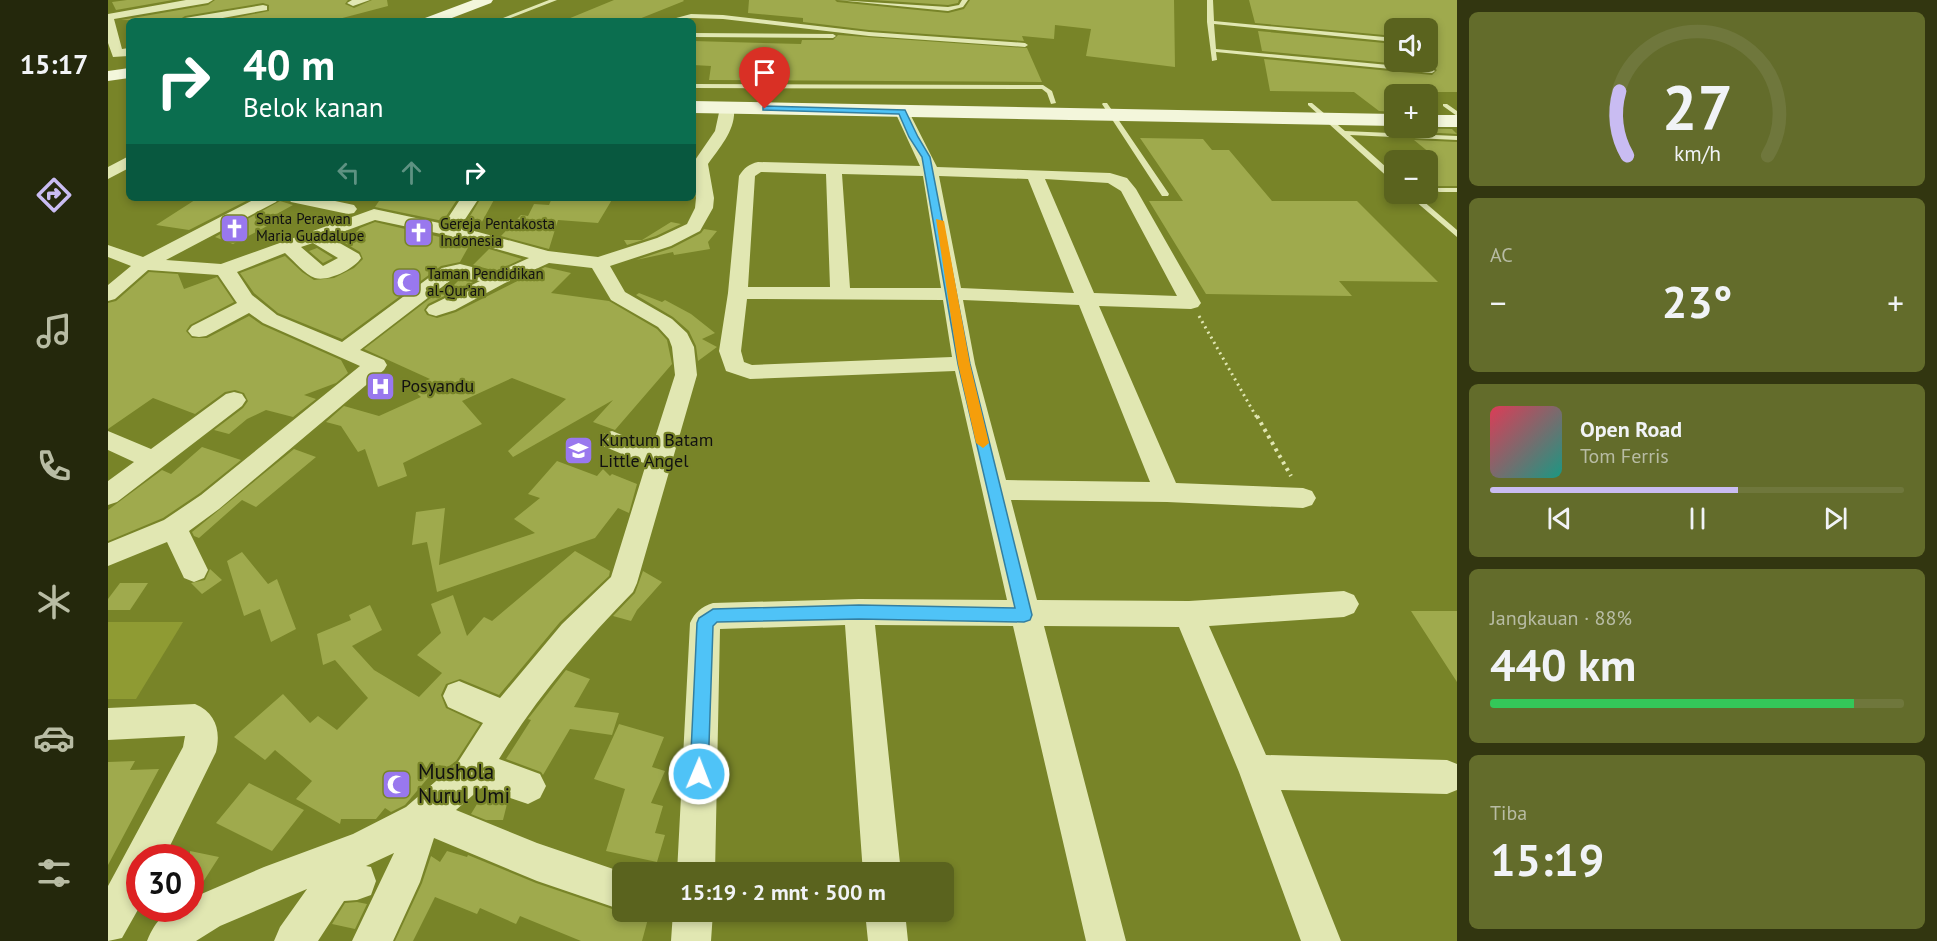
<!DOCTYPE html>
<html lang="id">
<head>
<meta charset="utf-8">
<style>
  :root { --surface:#5a631e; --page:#636c2b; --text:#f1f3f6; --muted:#b8bca4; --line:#6f773c; --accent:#c9bcf2 }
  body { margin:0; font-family:"PT Sans",sans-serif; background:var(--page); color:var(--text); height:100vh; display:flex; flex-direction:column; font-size:22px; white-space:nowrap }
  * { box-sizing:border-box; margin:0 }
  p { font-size:20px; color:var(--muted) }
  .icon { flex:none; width:33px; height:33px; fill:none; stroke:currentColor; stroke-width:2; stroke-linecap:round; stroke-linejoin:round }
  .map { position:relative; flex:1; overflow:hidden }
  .sheet { display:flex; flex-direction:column; gap:12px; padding:12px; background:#323610; width:480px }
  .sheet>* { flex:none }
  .banner { position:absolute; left:18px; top:18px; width:570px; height:183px; border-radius:9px; box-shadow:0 3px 9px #0003; background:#0b6e4f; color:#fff; overflow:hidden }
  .buttons { position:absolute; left:1276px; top:18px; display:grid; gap:12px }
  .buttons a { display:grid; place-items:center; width:54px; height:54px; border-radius:9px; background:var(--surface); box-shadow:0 3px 9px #0003; font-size:30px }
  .speed { position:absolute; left:18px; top:844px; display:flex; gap:12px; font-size:30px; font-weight:700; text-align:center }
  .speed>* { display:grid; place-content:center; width:78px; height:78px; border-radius:50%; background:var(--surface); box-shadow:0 3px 9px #0003; line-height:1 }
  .speed .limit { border:9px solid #d22; background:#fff; color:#111 }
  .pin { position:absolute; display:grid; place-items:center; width:51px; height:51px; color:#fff; margin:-62px -26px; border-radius:50% 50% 50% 0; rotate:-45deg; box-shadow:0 0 6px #0007 }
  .pin .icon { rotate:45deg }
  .me { position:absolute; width:66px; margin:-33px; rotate:1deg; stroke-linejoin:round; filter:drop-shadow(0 0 4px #0008) }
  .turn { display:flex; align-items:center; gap:21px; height:126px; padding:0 18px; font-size:27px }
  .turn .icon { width:78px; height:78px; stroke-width:2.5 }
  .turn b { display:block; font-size:42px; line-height:51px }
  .lanes { display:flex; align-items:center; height:57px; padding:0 18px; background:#0003; justify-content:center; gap:30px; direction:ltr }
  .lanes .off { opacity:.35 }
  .big { font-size:45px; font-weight:700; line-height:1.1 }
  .sheet .widget { flex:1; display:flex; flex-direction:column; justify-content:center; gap:9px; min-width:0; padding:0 21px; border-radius:9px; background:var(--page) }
  .sheet .dial { align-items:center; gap:0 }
  .dial svg { height:156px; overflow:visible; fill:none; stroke:var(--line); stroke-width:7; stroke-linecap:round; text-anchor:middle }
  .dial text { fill:var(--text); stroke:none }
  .song { display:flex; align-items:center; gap:18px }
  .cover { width:72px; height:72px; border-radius:9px; background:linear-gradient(135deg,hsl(350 70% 55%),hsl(170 70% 35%)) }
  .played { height:6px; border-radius:3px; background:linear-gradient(90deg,var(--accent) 60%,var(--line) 60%) }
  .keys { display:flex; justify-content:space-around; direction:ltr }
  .heat { display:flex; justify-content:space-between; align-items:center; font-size:33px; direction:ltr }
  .charge { height:9px; border-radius:4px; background:linear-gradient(90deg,#34c759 88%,var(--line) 0) }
  .trip { position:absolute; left:504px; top:862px; width:342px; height:60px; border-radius:9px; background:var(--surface); box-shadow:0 3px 9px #0003; font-weight:700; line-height:60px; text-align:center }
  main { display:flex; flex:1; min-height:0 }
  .menu { display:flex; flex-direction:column; width:108px; justify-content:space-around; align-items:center; background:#24280c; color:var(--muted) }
  .menu .icon { width:42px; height:42px }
  .menu .on { color:var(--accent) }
  .menu b { font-size:27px; color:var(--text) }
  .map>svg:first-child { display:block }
  .green { fill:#8f9b33 }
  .building { fill:#9faa4d }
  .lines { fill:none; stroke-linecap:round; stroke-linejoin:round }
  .path-far1 { stroke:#e1e7b2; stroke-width:3; stroke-dasharray:2 4; stroke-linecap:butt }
  .path { stroke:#e1e7b2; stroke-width:4; stroke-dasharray:3 4.5; stroke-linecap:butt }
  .lane { fill:#e1e7b2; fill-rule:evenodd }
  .street { fill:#e1e7b2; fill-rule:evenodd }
  .secondary { fill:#f3f6db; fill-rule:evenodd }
  .route { fill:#4fc3f7; stroke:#337fa1; stroke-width:1.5 }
  .slow { fill:#f59e0b }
  .labels { text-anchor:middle; stroke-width:4.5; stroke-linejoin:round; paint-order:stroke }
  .far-poi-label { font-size:15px; fill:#111; stroke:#788428; text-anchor:start }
  .poi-label { font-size:18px; fill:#111; stroke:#788428; text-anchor:start }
  .near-poi-label { font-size:21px; fill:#111; stroke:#788428; text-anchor:start }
</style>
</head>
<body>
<main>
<nav class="menu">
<b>15:17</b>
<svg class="icon on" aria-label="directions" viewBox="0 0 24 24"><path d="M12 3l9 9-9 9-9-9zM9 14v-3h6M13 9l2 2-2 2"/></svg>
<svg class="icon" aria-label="music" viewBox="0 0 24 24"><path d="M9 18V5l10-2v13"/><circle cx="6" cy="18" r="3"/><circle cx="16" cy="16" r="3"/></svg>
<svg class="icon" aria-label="phone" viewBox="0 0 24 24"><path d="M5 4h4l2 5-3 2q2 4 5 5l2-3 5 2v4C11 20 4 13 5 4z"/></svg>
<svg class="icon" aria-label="climate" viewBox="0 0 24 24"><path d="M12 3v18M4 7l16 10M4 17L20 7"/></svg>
<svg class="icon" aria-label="car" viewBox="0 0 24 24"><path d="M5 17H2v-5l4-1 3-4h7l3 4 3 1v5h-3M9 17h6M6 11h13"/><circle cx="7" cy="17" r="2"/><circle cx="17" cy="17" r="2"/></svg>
<svg class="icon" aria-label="filters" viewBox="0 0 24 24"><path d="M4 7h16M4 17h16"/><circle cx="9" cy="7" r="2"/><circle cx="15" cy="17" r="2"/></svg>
</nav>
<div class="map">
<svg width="1349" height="941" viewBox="0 0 1349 941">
  <rect width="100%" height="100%" fill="#788428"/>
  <path class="green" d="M0,622H75L28,699H0Z"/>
  <path class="building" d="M19,0H65L8,10L4,2Z
    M107,0H240L237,4L246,8L264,0H279L280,6L223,21H111L161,11V5L155,3L77,16L69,21L13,20L100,5Z
    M506,0H575L576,1L526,21H455Z
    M641,0H727L729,2L840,13L856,9L862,0H1066L1067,67L978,56L983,29L947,25L946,39L914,36L916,41L761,30L695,22V18L640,13Z
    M765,0H851L850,3L840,5Z
    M1141,0H1349V92H1295L1299,94H1287V112L1271,111L1246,92L1162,91L1156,59L1324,75L1329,70L1324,67L1154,51L1150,31L1287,44V62H1320V28H1287V36L1147,23Z
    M730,35L919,48L934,82L601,80L603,66L585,65V41L693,44L694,40H725Z
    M1290,128L1344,129L1349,134L1295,131Z
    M1032,138L1095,139L1104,150H1121L1164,201H1249L1330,282L1231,281L1244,296L1098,294L1041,201H1075Z
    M1306,140L1349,142V186H1328L1320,179V158H1328Z
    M90,198H144L81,230L48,225Z
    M273,198H350L335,221L267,207Z
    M373,198H387L370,229L356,226Z
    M444,198H505L490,223L450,220L441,249L393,236L413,215L420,216L426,204L441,205Z
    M172,201L185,205L156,221L163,224L125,244L107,237Z
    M267,222L362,244L352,262L333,266L234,339L170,313L146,293L132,273L177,256L194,272L206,280L226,278L246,268L255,259L252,252L237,243L252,228Z
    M563,222L573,224L548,236L519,245L516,240H534Z
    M596,229L609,231L600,242L602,249L566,255L565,252L528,260L564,248L593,233Z
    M209,248L225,258L215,263L201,251Z
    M381,249L414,259L388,271L365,265Z
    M437,267L463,273L443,293L501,301L549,329L559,340L564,364L507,430L485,422L505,400L405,457L400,451L458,399L404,378L354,401L374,424L295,463L299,476L270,487L257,449L250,452L233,426L218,422L236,406L271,416L313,397L303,388L322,379L256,349L337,287L335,292L337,294L351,280L365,282L320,304L316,310L319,315L329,318L348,312Z
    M41,272L70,274L76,289L109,277L126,302L82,325L78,331L84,338H99L141,316L154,325L233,360L240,373L228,383L196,395L208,399L185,417L158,410L139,419L121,434L106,430L135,408L140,401L136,393L127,390L117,392L87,414L45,398L0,429V303L8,301Z
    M531,293L554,302L557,300L583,314L607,333L594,339L609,347L590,361L588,346L581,331L565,317L528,295Z
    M94,447L133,460L92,493L55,518L0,541V510L54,470L63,474Z
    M186,449L208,457L148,507L134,500L91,538L86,536L84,532Z
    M449,461L489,476L495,469L502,476L504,474L529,484L521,513L510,508L487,538L329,592L319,542L304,545L308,512L337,508L331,565L427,533L406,519L432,498L420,494Z
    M467,551L502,571L501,576L452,622L391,695L352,679L338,684L333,695L338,708L372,724L348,761L340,767L331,765L297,805L283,812L277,808L268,819H233L232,824L188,799L204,781L167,750L157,760L126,737L175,694L202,723L210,716L229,730L260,698L227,660L215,665L209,634L243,620L241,615L262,605L274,630L244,646L266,670L311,697L334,673L309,655L333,633L323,604L345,595L359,636L376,617L384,621Z
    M134,552L160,584L169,579L188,629L163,642L152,609L136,616L119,561Z
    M102,569L114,580L94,594L83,583L97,580Z
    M535,571L554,582L529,610L523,621L505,616L527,593Z
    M12,583H40L22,610H0V599Z
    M1303,611H1349V682Z
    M458,670L482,679L466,707L511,713L504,735L462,729L435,775L433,772L398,759L423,720L420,719Z
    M511,724L556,737L544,767L557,771L543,803L555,806L547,833L557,835L549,862L498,851L517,789L486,779Z
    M27,761L22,770L51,769L0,865V762Z
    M141,783L196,810L164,851L108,823Z
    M372,799L400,800L395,820H378L363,814Z
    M82,851L111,857L95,882L82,879Z
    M339,851L359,857L360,855L428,883L513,912L541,915L534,941H473L412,916L408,924L372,908L369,914L327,897L305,941H287L314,883L323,856L332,862Z
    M249,902L259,904L247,929L224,924L237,903Z"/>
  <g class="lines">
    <path class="path-far1" d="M1091,316L1149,418"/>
    <path class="path" d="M1149,416L1183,476"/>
    <path class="lane" d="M441,0H449L395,21L390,20Z
      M729,0L840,7L851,5L854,0H860L855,7L840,11Z
      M1099,0H1105L1106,21L1287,38V42L1106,24L1108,49L1324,69L1327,71L1324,73L1108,52L1109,60L1104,61L1099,22Z
      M583,14L615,15L761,32L917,43L920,45L917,47L761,36L615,19L583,18L557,21Z
      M585,33L725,34L728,36L725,38L585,37Z
      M585,84L935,85L944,91L948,103L943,104L939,93L934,89L585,88Z
      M995,103H999L1061,194L1060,196H1054L994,104Z
      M1200,103H1204L1237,131L1349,136V140L1242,135L1287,175V181H1284L1200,105Z
      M1335,104H1339L1349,111V116L1335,106Z
      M1328,188H1349V192H1331L1327,190Z
      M1299,194H1307L1349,230V237Z"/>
    <path class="street" d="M78,0H105L100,3L6,19L14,49L21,48V56L5,57L0,43V14Z
      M244,0H262L245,6L239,3Z
      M155,5L159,6V10L98,21H71L77,18Z
      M619,104L626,108C628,130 612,147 600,164L606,198L605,208L592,231L563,246L502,266L517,292L564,319L579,333L586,347L589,375L529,583L525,592C475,643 429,697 391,759L432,774L438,786L432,798L420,804L373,788L348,810L429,843L517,873H514V910L429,881L326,838L312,882L285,941H244L286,853L258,866L263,867L268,881L263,895L249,900L236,901L210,941H166L172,927L199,889L112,926L88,941H39C48,919 58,909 82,909L84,898L156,867L245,834L298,807L350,762L375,723L340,707L335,696L340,685L351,681L392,698L454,624L503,577L538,464L495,446L492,440L495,434L504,431L544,447L567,375L564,347L561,339L550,327L503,300L484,268L441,263L397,283L347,310L328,316L321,314L318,310L321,306L372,281L347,277L252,350L276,360L279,365L276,370L111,509L81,531L100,570L96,578L86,582L76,578L59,542L0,566V543L56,520L93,495L252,366L155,323L141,313L98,336L91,337L84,336L80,331L84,326L129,303L110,275L40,270L7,299L0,301V285L23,266L0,257V245L35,257L149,198H171L168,202L58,260L113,264L266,209L336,224L353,198H371L352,227L440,251L490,257L549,238L579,224L587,208L588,198L585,163L607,131L612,108ZM267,220L338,235L421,258L388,273L352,264L334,268L234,342L169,315L144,295L129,272L177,253C186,261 196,274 207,278C220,282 246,269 253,258L251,254L221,237ZM205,243L230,258L215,266L193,247Z
      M794,108L801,112L829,167L1002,173L1019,178L1028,189L1093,303L1090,307L1083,309L991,306L1068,483L1195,488L1204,491L1208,498L1204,505L1195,508L1059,502L903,500L929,600L1081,601L1236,591L1246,595L1251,604L1246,613L1236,617L1101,626L1158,755L1339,760L1349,764V790L1339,794L1173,790L1233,941H1193L1131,772L1071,627L936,626L1018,941H978L905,626L767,625L793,873H755L737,625L612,629L607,873H569L582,623C587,612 593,607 605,603L751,599L899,600L847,371L642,379L618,371L611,351L620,293L631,176C636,168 641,164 650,162L812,166L787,112ZM653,172L718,174L722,287H640L647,176ZM734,174L815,176L833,288H742ZM831,176L920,179L966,293L853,288ZM937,179L1000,183L1013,191L1069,296L986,293ZM639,299L835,300L844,357L644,365L636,362L633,351ZM855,300L971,305L1042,482L898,480L867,364Z
      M21,156V168L0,179V167Z
      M180,198H213L246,205L249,209L246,213L240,214L183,202Z
      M126,392L134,394L138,400L134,406L9,502L0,505V481L26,462L0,450V431L43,449L118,394Z
      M87,704C108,713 113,731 108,752L56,858H32V906L14,938L0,941V886L75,747L77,736L0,740V708Z
      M565,912H605L603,941H563Z
      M757,912H797L800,941H760Z"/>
    <path class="secondary" d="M365,0H385L383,3L336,21H314L317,18Z
      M21,68V78L0,81V71Z
      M585,101L1287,114V126L585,113Z
      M1320,115H1349V127H1320Z"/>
  </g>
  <path class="route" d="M657,106L797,110L810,137L822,157L862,364L924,615L922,620L916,622L751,619L609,622L605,626L600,774L598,780L591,783L584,780L582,774L589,623L591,618L605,609L751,605L907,608L850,364L814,157L801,137L791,114L655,110V107Z"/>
  <path class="slow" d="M828,219L836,221L862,364L881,443L875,448L868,443L850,364Z"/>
  <defs>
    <symbol id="church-square" viewBox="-11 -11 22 22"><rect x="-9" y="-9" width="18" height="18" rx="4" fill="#9978ee" stroke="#788428"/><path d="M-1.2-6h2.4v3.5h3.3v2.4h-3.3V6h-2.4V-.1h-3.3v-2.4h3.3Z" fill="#fff"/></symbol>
    <symbol id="mosque-square" viewBox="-11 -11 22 22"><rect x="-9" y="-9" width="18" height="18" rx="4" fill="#9978ee" stroke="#788428"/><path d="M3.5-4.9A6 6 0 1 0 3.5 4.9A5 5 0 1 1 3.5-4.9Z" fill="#fff"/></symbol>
    <symbol id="hospital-square" viewBox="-11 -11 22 22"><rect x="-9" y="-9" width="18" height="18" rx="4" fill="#9978ee" stroke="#788428"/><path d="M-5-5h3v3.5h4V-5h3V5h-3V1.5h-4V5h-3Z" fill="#fff"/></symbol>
    <symbol id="school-square" viewBox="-11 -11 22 22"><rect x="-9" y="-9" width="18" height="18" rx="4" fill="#9978ee" stroke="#788428"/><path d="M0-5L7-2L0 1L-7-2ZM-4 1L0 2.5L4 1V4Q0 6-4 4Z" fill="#fff"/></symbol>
  </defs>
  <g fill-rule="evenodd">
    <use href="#church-square" x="110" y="212" width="33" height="33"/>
    <use href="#church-square" x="294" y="216" width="33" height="33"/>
    <use href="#mosque-square" x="282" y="266" width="33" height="33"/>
    <use href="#hospital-square" x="256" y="370" width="33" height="33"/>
    <use href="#school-square" x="454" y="434" width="33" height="33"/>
    <use href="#mosque-square" x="272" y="768" width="33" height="33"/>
  </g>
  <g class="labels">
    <g class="far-poi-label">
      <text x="148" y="224">Santa Perawan<tspan x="148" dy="17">Maria Guadalupe</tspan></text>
      <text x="332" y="229">Gereja Pentakosta<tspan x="332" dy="17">Indonesia</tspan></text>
      <text x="319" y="279">Taman Pendidikan<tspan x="319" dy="17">al-Qur’an</tspan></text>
    </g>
    <g class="poi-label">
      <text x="293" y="392">Posyandu</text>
      <text x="491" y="446">Kuntum Batam<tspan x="491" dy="21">Little Angel</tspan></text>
    </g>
    <g class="near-poi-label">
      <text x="310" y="779">Mushola<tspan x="310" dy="24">Nurul Umi</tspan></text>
    </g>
  </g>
</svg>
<div class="buttons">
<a><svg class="icon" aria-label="sound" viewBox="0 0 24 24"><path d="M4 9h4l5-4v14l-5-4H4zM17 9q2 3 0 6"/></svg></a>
<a>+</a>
<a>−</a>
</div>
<div class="speed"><div class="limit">30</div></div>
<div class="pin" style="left:657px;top:109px;background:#d93025"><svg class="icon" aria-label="arrive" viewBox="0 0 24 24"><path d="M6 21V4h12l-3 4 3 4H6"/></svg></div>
<svg class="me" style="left:591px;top:774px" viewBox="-20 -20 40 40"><circle r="17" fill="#4fc3f7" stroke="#fff" stroke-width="3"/><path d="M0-11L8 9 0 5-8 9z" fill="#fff"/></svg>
<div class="trip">15:19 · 2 mnt · 500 m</div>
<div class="banner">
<div class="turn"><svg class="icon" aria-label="right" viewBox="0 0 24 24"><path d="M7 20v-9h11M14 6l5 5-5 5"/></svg><div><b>40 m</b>Belok kanan</div></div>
<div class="lanes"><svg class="icon off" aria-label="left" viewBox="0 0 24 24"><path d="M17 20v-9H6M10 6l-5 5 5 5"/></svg><svg class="icon off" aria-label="ahead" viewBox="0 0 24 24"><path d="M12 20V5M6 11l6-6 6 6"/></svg><svg class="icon" aria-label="right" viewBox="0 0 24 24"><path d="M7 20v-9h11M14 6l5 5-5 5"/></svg></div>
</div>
</div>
<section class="sheet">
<div class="widget dial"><svg viewBox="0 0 100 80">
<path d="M14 69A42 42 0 1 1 86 69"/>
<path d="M14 69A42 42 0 0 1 10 36" stroke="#c9bcf2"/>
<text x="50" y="56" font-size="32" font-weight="700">27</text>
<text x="50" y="72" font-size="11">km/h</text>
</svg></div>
<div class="widget"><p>AC</p>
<div class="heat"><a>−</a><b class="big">23°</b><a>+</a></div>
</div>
<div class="widget">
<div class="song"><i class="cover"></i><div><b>Open Road</b><p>Tom Ferris</p></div></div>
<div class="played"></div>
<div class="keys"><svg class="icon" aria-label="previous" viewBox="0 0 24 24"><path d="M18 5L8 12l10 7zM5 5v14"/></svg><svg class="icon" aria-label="pause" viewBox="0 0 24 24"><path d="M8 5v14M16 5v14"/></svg><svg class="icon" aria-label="next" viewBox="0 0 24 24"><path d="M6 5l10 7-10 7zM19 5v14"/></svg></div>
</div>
<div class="widget"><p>Jangkauan · 88%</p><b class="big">440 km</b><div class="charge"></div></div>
<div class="widget"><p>Tiba</p><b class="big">15:19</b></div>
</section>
</main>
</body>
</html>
